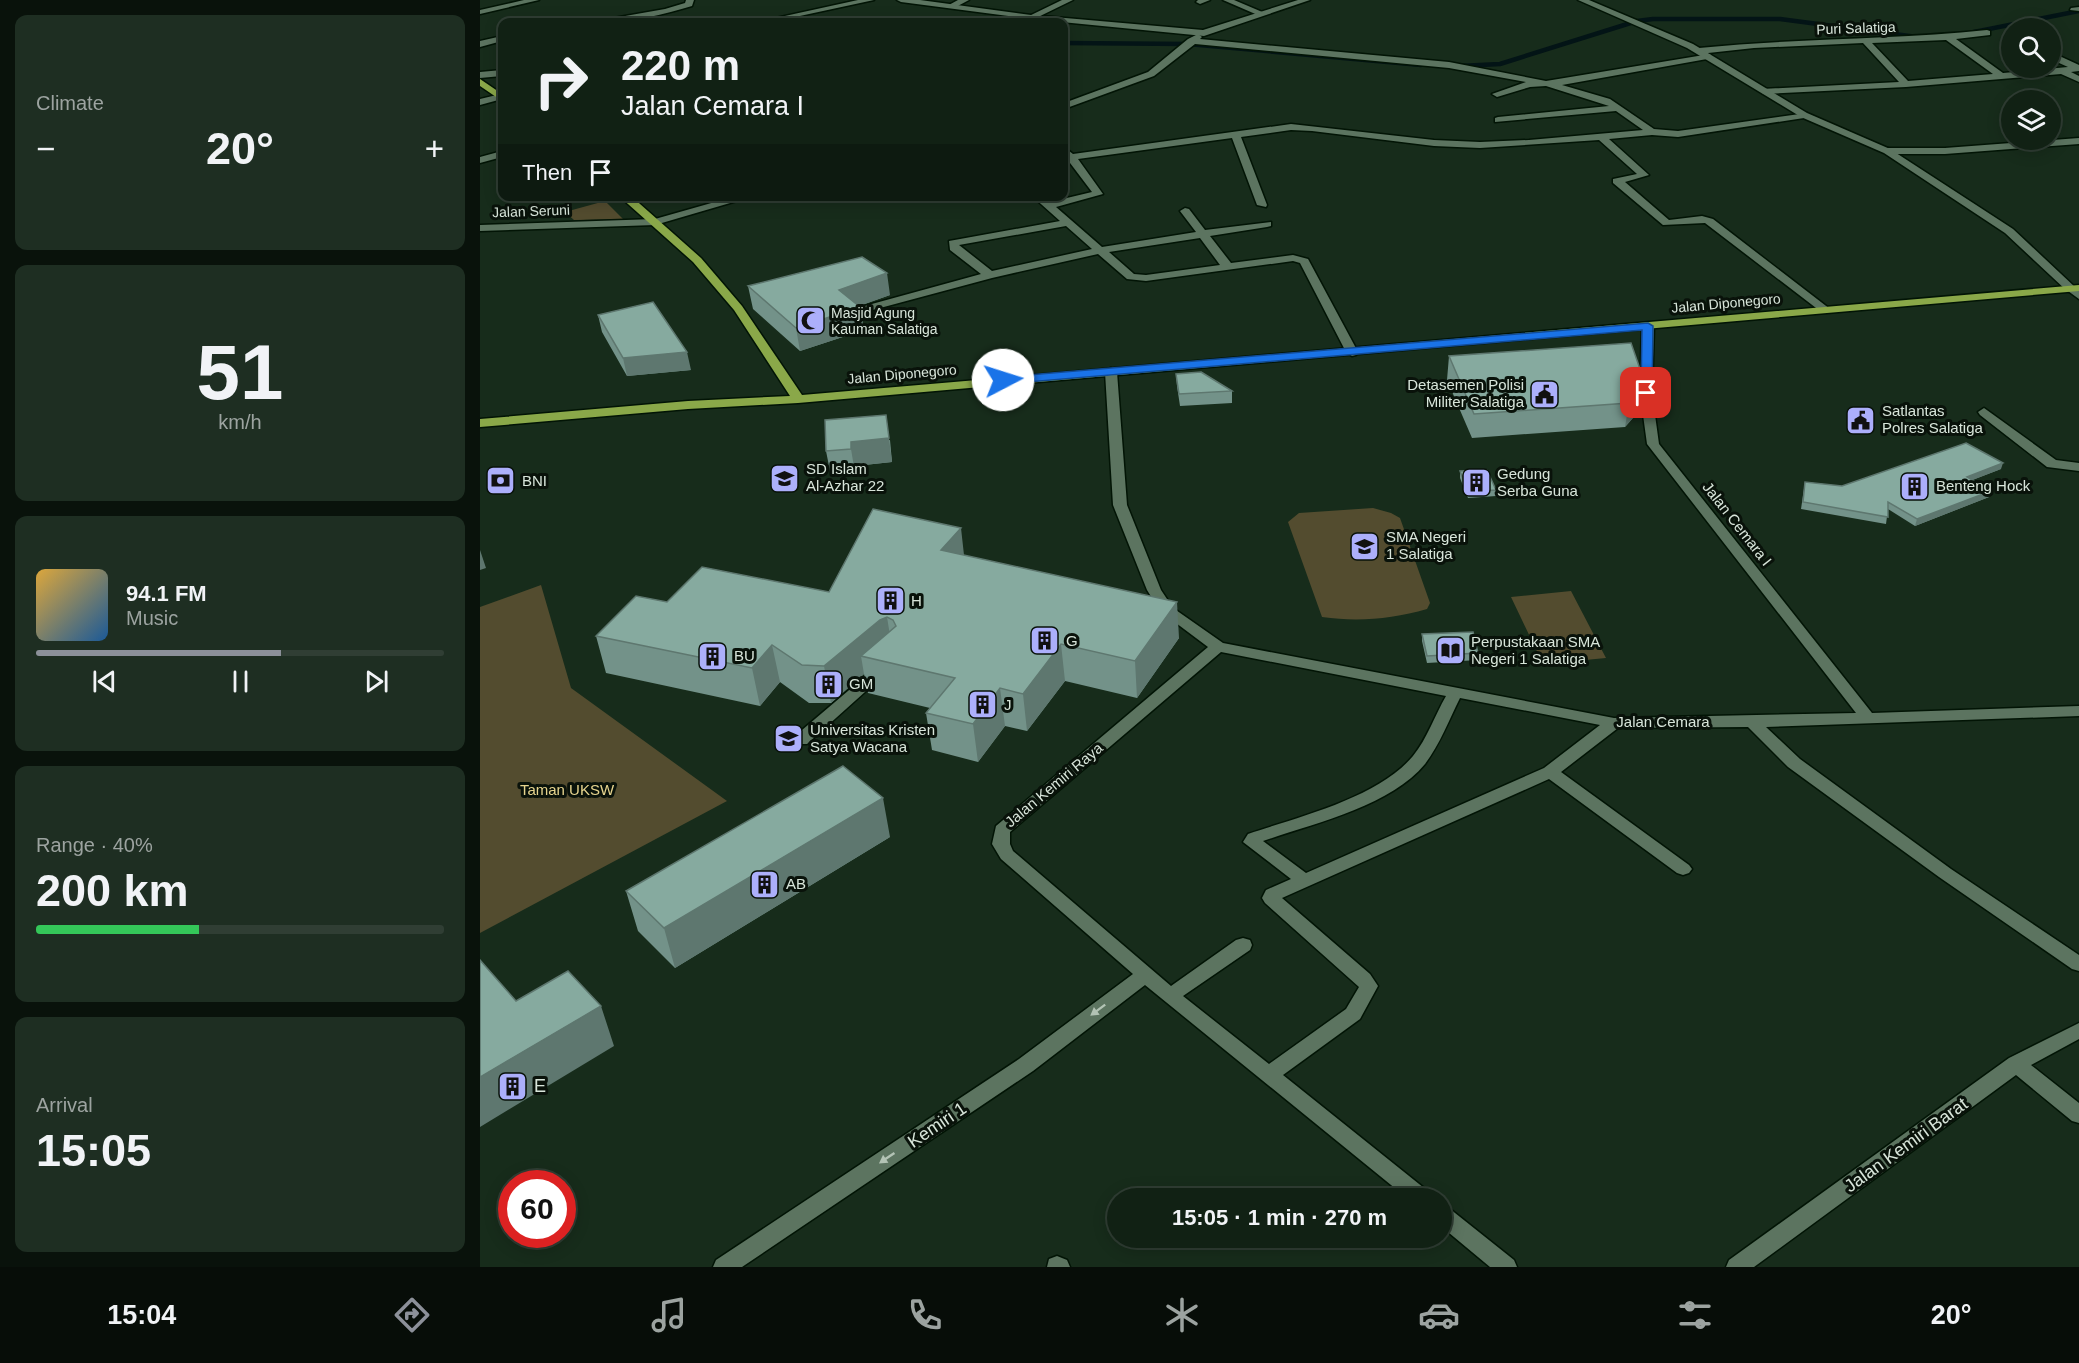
<!DOCTYPE html>
<html lang="en">
<head>
<meta charset="utf-8">
<style>
  :root { --surface:#112114; --page:#1e2e22; --text:#f1f3f6; --muted:#9ca3a0; --line:#303e34; --accent:#8c9099 }
  body { margin:0; font-family:Helvetica,sans-serif; background:var(--page); color:var(--text); height:100vh; display:flex; flex-direction:column; font-size:22px; white-space:nowrap }
  * { box-sizing:border-box; margin:0 }
  p { font-size:20px; color:var(--muted) }
  .icon { flex:none; width:33px; height:33px; fill:none; stroke:currentColor; stroke-width:2; stroke-linecap:round; stroke-linejoin:round }
  .map { position:relative; flex:1; overflow:hidden }
  .details { display:flex; flex-direction:column; gap:15px; padding:15px; background:#09120b; width:480px }
  .details>* { flex:none }
  .hud { position:absolute; left:18px; top:18px; width:570px; height:183px; border-radius:12px; box-shadow:0 3px 15px #0003,0 0 0 2px var(--line); background:#112114; color:var(--text); overflow:hidden }
  .buttons { position:absolute; left:1521px; top:18px; display:grid; gap:12px }
  .buttons a { display:grid; place-items:center; width:60px; height:60px; border-radius:50%; background:var(--surface); box-shadow:0 3px 15px #0003,0 0 0 2px var(--line); font-size:30px }
  .speed { position:absolute; left:18px; top:1170px; display:flex; gap:12px; font-size:30px; font-weight:700; text-align:center }
  .speed>* { display:grid; place-content:center; width:78px; height:78px; border-radius:50%; background:var(--surface); box-shadow:0 3px 15px #0003,0 0 0 2px var(--line); line-height:1 }
  .speed .limit { border:9px solid #d22; background:#fff; color:#111 }
  .pin { position:absolute; display:grid; place-items:center; width:51px; height:51px; color:#fff; margin:-26px; border-radius:12px; box-shadow:0 3px 9px #0006 }
  .me { position:absolute; width:66px; margin:-33px; rotate:85deg; stroke-linejoin:round; filter:drop-shadow(0 0 4px #0008) }
  .turn { display:flex; align-items:center; gap:21px; height:126px; padding:0 24px; font-size:27px }
  .turn .icon { width:78px; height:78px; stroke-width:2.5 }
  .turn b { display:block; font-size:42px; line-height:51px }
  .then { display:flex; align-items:center; height:57px; padding:0 24px; background:#0003; gap:12px; font-size:22px }
  .big { font-size:45px; font-weight:800; line-height:1.1 }
  .details .tile { flex:1; display:flex; flex-direction:column; justify-content:center; gap:9px; min-width:0; padding:0 21px; border-radius:12px; background:var(--page) }
  .details .dial { align-items:center; gap:0 }
  .dial b { font-size:78px; line-height:1 }
  .song { display:flex; align-items:center; gap:18px }
  .cover { width:72px; height:72px; border-radius:9px; background:linear-gradient(135deg,hsl(40 70% 55%),hsl(210 70% 35%)) }
  .played { height:6px; border-radius:3px; background:linear-gradient(90deg,var(--accent) 60%,var(--line) 60%) }
  .keys { display:flex; justify-content:space-around; direction:ltr }
  .heat { display:flex; justify-content:space-between; align-items:center; font-size:33px; direction:ltr }
  .charge { height:9px; border-radius:4px; background:linear-gradient(90deg,#34c759 40%,var(--line) 0) }
  .trip { position:absolute; left:627px; top:1188px; width:345px; height:60px; border-radius:30px; background:var(--surface); box-shadow:0 3px 15px #0003,0 0 0 2px var(--line); font-weight:800; line-height:60px; text-align:center }
  .tab-bar { display:flex; height:96px; justify-content:space-around; align-items:center; background:#070d08; color:var(--muted) }
  .tab-bar .icon { width:42px; height:42px }
  .tab-bar .selected { color:var(--accent) }
  .tab-bar b { font-size:27px; color:var(--text) }
  main { display:flex; flex:1; min-height:0 }
  .map>svg:first-child { display:block }
  .green { fill:#534c2f }
  .lines { fill:none; stroke-linecap:round; stroke-linejoin:round }
  .stream { stroke:#031416; stroke-width:4.5 }
  .street-casing { stroke:#021405; stroke-width:3 }
  .secondary-casing { stroke:#021405; stroke-width:3 }
  .primary-casing { stroke:#021405; stroke-width:3 }
  .street { fill:#5c7460; fill-rule:evenodd }
  .secondary { fill:#5c7460; fill-rule:evenodd }
  .primary { fill:#8aa849; fill-rule:evenodd }
  .wall { fill:#739289 }
  .shaded-wall { fill:#5e776f }
  .building { fill:#86aa9f; stroke:#5e776f; stroke-width:1.5 }
  .oneway { fill:#b3c3b5 }
  .route { fill:#1a73e8; stroke:#114b97; stroke-width:1.5 }
  .labels { text-anchor:middle; stroke-width:6; stroke-linejoin:round; paint-order:stroke }
  .far-street-label { font-size:14px; fill:#d8e5da; stroke:#09120a }
  .far-poi-label { font-size:14px; fill:#d8e5da; stroke:#09120a; text-anchor:start }
  .poi-label { font-size:15px; fill:#d8e5da; stroke:#09120a; text-anchor:start }
  .street-label { font-size:15px; fill:#d8e5da; stroke:#09120a }
  .park-label { font-size:15px; fill:#e6d48e; stroke:#09120a }
  .near-poi-label { font-size:18px; fill:#d8e5da; stroke:#09120a; text-anchor:start }
  .near-street-label { font-size:18px; fill:#d8e5da; stroke:#09120a }
</style>
</head>
<body>
<main>
<section class="details">
<div class="tile"><p>Climate</p>
<div class="heat"><a>−</a><b class="big">20°</b><a>+</a></div>
</div>
<div class="tile dial"><b>51</b><p>km/h</p></div>
<div class="tile">
<div class="song"><i class="cover"></i><div><b>94.1 FM</b><p>Music</p></div></div>
<div class="played"></div>
<div class="keys"><svg class="icon" aria-label="previous" viewBox="0 0 24 24"><path d="M18 5L8 12l10 7zM5 5v14"/></svg><svg class="icon" aria-label="pause" viewBox="0 0 24 24"><path d="M8 5v14M16 5v14"/></svg><svg class="icon" aria-label="next" viewBox="0 0 24 24"><path d="M6 5l10 7-10 7zM19 5v14"/></svg></div>
</div>
<div class="tile"><p>Range · 40%</p><b class="big">200 km</b><div class="charge"></div></div>
<div class="tile"><p>Arrival</p><b class="big">15:05</b></div>
</section>
<div class="map">
<svg width="1599" height="1267" viewBox="0 0 1599 1267">
  <rect width="100%" height="100%" fill="#172c1b"/>
  <path class="green" d="M125,201L143,219L94,220L85,212Z
    M893,508L911,513L920,518L950,603L947,609C912,619 878,622 842,617L808,522L819,513Z
    M61,585L91,688L247,801L0,933V607Z
    M1091,591L1126,658L1063,664L1031,597Z"/>
  <g class="lines">
    <path class="stream" d="M1494,32L1599,11
      M584,43L708,44L941,65
      M980,66L1020,64L1157,21L1173,19H1300L1437,37"/>
    <defs>
      <path id="street" d="M44,0H59L0,14V10Z
        M206,0H214L212,6C181,15 143,25 111,22L185,9L205,3Z
        M478,0H489L474,8L467,6Z
        M582,0H593L554,19L547,17Z
        M718,0H730L720,4L716,2Z
        M743,0H754L787,14L780,16Z
        M1599,7V11L1590,10L1591,8Z
        M1507,30L1510,31V35L1476,39L1523,73L1588,67L1570,59V53H1573L1599,65V71L1591,72L1599,76V82L1581,74L1426,87L1285,94L1282,93V89L1419,82L1383,43L1274,48L1219,54L1215,51L1219,48C1315,38 1411,40 1507,30ZM1466,40L1513,74L1428,81L1392,43Z
        M718,34L722,37L720,39L969,62L1066,81L1230,54L1231,56L1227,59L1082,85L1130,99L1174,129L1198,131L1327,113V117L1324,118L1198,137L1172,135L1129,139L1169,175L1145,182L1189,220L1222,216L1233,219L1350,309L1344,312L1340,311L1225,223L1183,225L1133,183V179L1157,174L1119,140L1000,148L954,146L832,131L811,130L761,137L787,205L786,207L777,205L752,138L598,159L623,194L576,207L622,247L716,232L700,211L705,208L709,209L725,230L791,222V226L787,227L730,236L751,263L813,255L828,259L878,352L876,355L872,356L866,352L820,263L813,261L666,281L647,279L618,254L512,278L374,315L370,314V310L501,274L470,250L469,241L580,221L552,196H564L570,202L612,192L584,155V147L593,154L811,124L954,140L1000,142L1049,140L1163,130L1136,111L1015,122V118L1018,117L1129,106L1066,86L1050,87L1017,97L1012,94L1046,82L969,68L715,44L674,76L584,109V103L668,72L708,39ZM586,226L612,249L512,271L479,245ZM720,238L740,265L666,275L654,274L629,252Z
        M22,36V41L0,47V41Z
        M21,94L22,99L0,105V99Z
        M1599,138V144L1465,154H1407L1402,151L1407,148H1465Z
        M22,151V157L0,163V157Z
        M256,196H274L175,225L0,231V225L175,219Z
        M1590,285L1599,290V299L1584,288Z
        M1168,323L1174,326L1172,393L1179,444L1392,713L1599,706V716L1286,727L1320,759L1471,869L1599,955V971L1592,969L1459,877L1308,767L1268,727L1138,728L1081,772L1209,865L1212,869L1209,873L1203,875L1197,873L1069,779L802,898L890,974L898,986L880,1019L803,1075L949,1192L952,1198H927L665,985L553,1071L262,1267H233L236,1260L539,1059L653,974L521,859L512,844L516,826L728,647L680,611L667,590L633,505L625,372L627,369L631,368L637,372L647,505L681,590L693,608L743,643L1134,718L1376,713L1167,444L1160,393L1162,326ZM741,652L966,696C955,715 947,739 933,756C898,798 818,817 768,834L763,842L811,879L786,890L782,898L785,903L879,987L866,1009L789,1064L703,996L770,950L772,945L770,940L763,938L756,940L691,986L533,851L530,844V832ZM980,698L1120,725L1064,768L826,873L783,841C832,824 911,806 945,764C960,744 969,720 980,698Z
        M1504,408L1576,460L1599,463V471L1567,467L1500,415L1498,412Z
        M400,666L405,668L408,671L405,674L327,744H315L313,740L315,736L395,668Z
        M1599,1023V1039L1551,1065L1599,1103V1123L1592,1121L1536,1075L1274,1267H1246L1249,1260L1529,1058Z
        M962,1206L970,1209L1034,1260L1037,1267H1010L962,1227Z
        M577,1256L587,1260L590,1267H567L569,1259Z"/>
      <path id="secondary" d="M378,0H394L292,22H278Z
        M417,0H440L551,15L723,30L818,0H830L724,36L551,19L421,2Z
        M1098,0H1109L1213,44L1327,113L1410,149L1533,229L1596,288L1594,290H1586L1525,233L1404,153L1321,117L1207,48Z
        M22,70V76L0,78V72Z"/>
      <path id="primary" d="M0,79L22,94V101L0,86Z
        M139,196H151L221,258L262,306L322,395L1599,285V291L318,403L208,409L0,427V419L208,401L310,396L254,310L213,262Z"/>
    </defs>
    <use href="#street" class="street-casing"/>
    <use href="#secondary" class="secondary-casing"/>
    <use href="#primary" class="primary-casing"/>
    <use href="#street" class="street"/>
    <use href="#secondary" class="secondary"/>
    <use href="#primary" class="primary"/>
  </g>
  <path class="wall" d="M268,286L410,295L379,306L384,330L320,351L273,309Z
    M118,315L211,370L147,376L122,332Z
    M969,356L1163,386L1160,410L1145,427L992,438L967,380Z
    M696,374L752,391V403L700,406L697,386Z
    M410,440L412,462L375,466V473L351,476L346,451Z
    M1521,469L1492,480L1509,497L1435,526L1408,509L1406,524L1321,509L1325,482L1362,486Z
    M980,471L1016,490V496L988,498L980,478Z
    M484,555L699,638L657,698L585,681L547,731L525,726L498,762L452,750L446,713L450,708L388,693L384,674L351,703H329L300,682L280,706L126,673L116,636L187,602L349,592Z
    M942,634L998,653V660L947,663L942,641Z
    M410,837L195,968L158,931L146,891Z"/>
  <path class="shaded-wall" d="M407,273L410,295L362,312L359,290Z
    M380,307L384,330L320,351L316,328Z
    M207,352L211,370L147,376L143,358Z
    M1163,386L1160,410L1145,427L1149,403Z
    M406,415L412,462L375,466V473L371,449V442Z
    M1523,463L1521,469L1485,483L1487,477Z
    M1511,491L1509,497L1435,526L1437,519Z
    M481,528L485,564L461,550Z
    M0,550L6,568L0,570Z
    M697,602L699,638L657,698L655,661Z
    M407,617L413,654L381,656L384,674L351,703L344,666L400,620Z
    M581,644L585,681L547,731L543,694Z
    M292,645L300,682L280,706L272,668Z
    M520,688L525,726L498,762L493,724Z
    M403,798L410,837L195,968L184,928Z
    M121,1006L134,1046L0,1127V1077Z"/>
  <path class="building" d="M274,20L278,22H262Z
    M382,257L407,273L359,290L380,307L316,328L268,286Z
    M173,302L207,352L143,358L118,315Z
    M1151,343L1161,372L1163,386L1149,403L994,414L969,356Z
    M721,372L752,391L699,394L696,374Z
    M406,415L409,438L371,442V449L346,451L345,420Z
    M1486,443L1523,463L1487,477L1511,491L1437,519L1408,502V517L1323,502L1325,482L1362,486Z
    M1007,470L1016,490L988,492L980,471Z
    M393,509L481,528L461,550L697,602L655,661L581,644L543,694L520,688L493,724L446,713L475,678L381,656L416,626L413,620L407,617L400,620L344,666L322,665L292,645L272,668L116,636L156,596L187,602L222,567L349,592Z
    M993,632L998,653L947,656L942,634Z
    M363,766L403,798L184,928L146,891Z
    M0,960L36,1001L88,971L121,1006L0,1077Z"/>
  <defs><path id="oneway-solid" d="M-6-.8H1V-3.2L6.5 0L1 3.2V.8H-6Z" transform="scale(1.5)"/></defs>
  <g class="oneway">
    <use href="#oneway-solid" transform="translate(618 1010) rotate(143)"/>
    <use href="#oneway-solid" transform="translate(407 1158) rotate(146)"/>
  </g>
  <path class="route" d="M1168,323L1173,326L1172,393L1166,396L1161,393L1162,330L523,384L518,380L523,377Z"/>
  <defs>
    <symbol id="mosque-square" viewBox="-11 -11 22 22"><rect x="-9" y="-9" width="18" height="18" rx="4" fill="#acaffb" stroke="#09120a"/><path d="M3.5-4.9A6 6 0 1 0 3.5 4.9A5 5 0 1 1 3.5-4.9Z" fill="#111"/></symbol>
    <symbol id="civic-square" viewBox="-11 -11 22 22"><rect x="-9" y="-9" width="18" height="18" rx="4" fill="#acaffb" stroke="#09120a"/><path d="M-.6-6.5H3V-4.5H.6V-3L4-1V1h2V6H-6V1h2V-1L-.6-3ZM-1.2 2.5V6h2.4V2.5Z" fill="#111"/></symbol>
    <symbol id="school-square" viewBox="-11 -11 22 22"><rect x="-9" y="-9" width="18" height="18" rx="4" fill="#acaffb" stroke="#09120a"/><path d="M0-5L7-2L0 1L-7-2ZM-4 1L0 2.5L4 1V4Q0 6-4 4Z" fill="#111"/></symbol>
    <symbol id="bank-square" viewBox="-11 -11 22 22"><rect x="-9" y="-9" width="18" height="18" rx="4" fill="#acaffb" stroke="#09120a"/><path d="M-6-4H6V4H-6ZM0-2.3a2.3 2.3 0 1 0 0 4.6a2.3 2.3 0 1 0 0-4.6Z" fill="#111"/></symbol>
    <symbol id="building-square" viewBox="-11 -11 22 22"><rect x="-9" y="-9" width="18" height="18" rx="4" fill="#acaffb" stroke="#09120a"/><path d="M-4-6H4V6H1V3H-1V6H-4ZM-2.5-4.3h1.7v1.8h-1.7ZM.8-4.3h1.7v1.8H.8ZM-2.5-1h1.7V.8h-1.7ZM.8-1h1.7V.8H.8Z" fill="#111"/></symbol>
    <symbol id="library-square" viewBox="-11 -11 22 22"><rect x="-9" y="-9" width="18" height="18" rx="4" fill="#acaffb" stroke="#09120a"/><path d="M-6-4Q-3-5.5-.7-3.5V5Q-3 3-6 4ZM6-4Q3-5.5 .7-3.5V5Q3 3 6 4Z" fill="#111"/></symbol>
    <symbol id="university-square" viewBox="-11 -11 22 22"><rect x="-9" y="-9" width="18" height="18" rx="4" fill="#acaffb" stroke="#09120a"/><path d="M0-5L7-2L0 1L-7-2ZM-4 1L0 2.5L4 1V4Q0 6-4 4Z" fill="#111"/></symbol>
  </defs>
  <g fill-rule="evenodd">
    <use href="#mosque-square" x="314" y="304" width="33" height="33"/>
    <use href="#civic-square" x="1048" y="378" width="33" height="33"/>
    <use href="#civic-square" x="1364" y="404" width="33" height="33"/>
    <use href="#school-square" x="288" y="462" width="33" height="33"/>
    <use href="#bank-square" x="4" y="464" width="33" height="33"/>
    <use href="#building-square" x="980" y="466" width="33" height="33"/>
    <use href="#building-square" x="1418" y="470" width="33" height="33"/>
    <use href="#school-square" x="868" y="530" width="33" height="33"/>
    <use href="#building-square" x="394" y="584" width="33" height="33"/>
    <use href="#building-square" x="548" y="624" width="33" height="33"/>
    <use href="#library-square" x="954" y="634" width="33" height="33"/>
    <use href="#building-square" x="216" y="640" width="33" height="33"/>
    <use href="#building-square" x="332" y="668" width="33" height="33"/>
    <use href="#building-square" x="486" y="688" width="33" height="33"/>
    <use href="#university-square" x="292" y="722" width="33" height="33"/>
    <use href="#building-square" x="268" y="868" width="33" height="33"/>
    <use href="#building-square" x="16" y="1070" width="33" height="33"/>
  </g>
  <g class="labels">
    <g class="far-street-label">
      <text transform="translate(1376 28) rotate(-2)" y="5">Puri Salatiga</text>
      <text transform="translate(51 211) rotate(-2)" y="5">Jalan Seruni</text>
      <text transform="translate(1246 303) rotate(-5)" y="5">Jalan Diponegoro</text>
      <text transform="translate(422 374) rotate(-5)" y="5">Jalan Diponegoro</text>
    </g>
    <g class="far-poi-label">
      <text x="351" y="318">Masjid Agung<tspan x="351" dy="16">Kauman Salatiga</tspan></text>
    </g>
    <g class="poi-label">
      <text x="1044" y="390" text-anchor="end">Detasemen Polisi<tspan x="1044" dy="17">Militer Salatiga</tspan></text>
      <text x="1402" y="416">Satlantas<tspan x="1402" dy="17">Polres Salatiga</tspan></text>
      <text x="326" y="474">SD Islam<tspan x="326" dy="17">Al-Azhar 22</tspan></text>
      <text x="1017" y="479">Gedung<tspan x="1017" dy="17">Serba Guna</tspan></text>
      <text x="42" y="486">BNI</text>
      <text x="1456" y="491">Benteng Hock</text>
      <text x="906" y="542">SMA Negeri<tspan x="906" dy="17">1 Salatiga</tspan></text>
      <text x="431" y="606">H</text>
      <text x="586" y="646">G</text>
      <text x="991" y="647">Perpustakaan SMA<tspan x="991" dy="17">Negeri 1 Salatiga</tspan></text>
      <text x="254" y="661">BU</text>
      <text x="369" y="689">GM</text>
      <text x="524" y="710">J</text>
      <text x="330" y="735">Universitas Kristen<tspan x="330" dy="17">Satya Wacana</tspan></text>
      <text x="306" y="889">AB</text>
    </g>
    <g class="street-label">
      <text transform="translate(1257 524) rotate(52)" y="5">Jalan Cemara I</text>
      <text x="1183" y="727">Jalan Cemara</text>
      <text transform="translate(574 785) rotate(-40)" y="5">Jalan Kemiri Raya</text>
    </g>
    <g class="park-label">
      <text x="87" y="795">Taman UKSW</text>
    </g>
    <g class="near-poi-label">
      <text x="54" y="1092">E</text>
    </g>
    <g class="near-street-label">
      <text transform="translate(457 1125) rotate(-34)" y="6">Kemiri 1</text>
      <text transform="translate(1426 1145) rotate(-36)" y="6">Jalan Kemiri Barat</text>
    </g>
  </g>
</svg>
<div class="buttons">
<a><svg class="icon" aria-label="search" viewBox="0 0 24 24"><circle cx="10" cy="10" r="6"/><path d="M15 15l6 6"/></svg></a>
<a><svg class="icon" aria-label="layers" viewBox="0 0 24 24"><path d="M12 4l9 5-9 5-9-5zM3 14l9 5 9-5"/></svg></a>
</div>
<div class="speed"><div class="limit">60</div></div>
<div class="pin" style="left:1166px;top:393px;background:#d93025"><svg class="icon" aria-label="arrive" viewBox="0 0 24 24"><path d="M6 21V4h12l-3 4 3 4H6"/></svg></div>
<svg class="me" style="left:523px;top:380px" viewBox="-20 -20 40 40"><circle r="19" fill="#fff"/><path d="M0-13L10 11 0 6-10 11z" fill="#1a73e8"/></svg>
<div class="trip">15:05 · 1 min · 270 m</div>
<div class="hud">
<div class="turn"><svg class="icon" aria-label="right" viewBox="0 0 24 24"><path d="M7 20v-9h11M14 6l5 5-5 5"/></svg><div><b>220 m</b>Jalan Cemara I</div></div>
<div class="then">Then<svg class="icon" aria-label="arrive" viewBox="0 0 24 24"><path d="M6 21V4h12l-3 4 3 4H6"/></svg></div>
</div>
</div>
</main>
<nav class="tab-bar">
<b>15:04</b>
<svg class="icon selected" aria-label="directions" viewBox="0 0 24 24"><path d="M12 3l9 9-9 9-9-9zM9 14v-3h6M13 9l2 2-2 2"/></svg>
<svg class="icon" aria-label="music" viewBox="0 0 24 24"><path d="M9 18V5l10-2v13"/><circle cx="6" cy="18" r="3"/><circle cx="16" cy="16" r="3"/></svg>
<svg class="icon" aria-label="phone" viewBox="0 0 24 24"><path d="M5 4h4l2 5-3 2q2 4 5 5l2-3 5 2v4C11 20 4 13 5 4z"/></svg>
<svg class="icon" aria-label="climate" viewBox="0 0 24 24"><path d="M12 3v18M4 7l16 10M4 17L20 7"/></svg>
<svg class="icon" aria-label="car" viewBox="0 0 24 24"><path d="M5 17H2v-5l4-1 3-4h7l3 4 3 1v5h-3M9 17h6M6 11h13"/><circle cx="7" cy="17" r="2"/><circle cx="17" cy="17" r="2"/></svg>
<svg class="icon" aria-label="filters" viewBox="0 0 24 24"><path d="M4 7h16M4 17h16"/><circle cx="9" cy="7" r="2"/><circle cx="15" cy="17" r="2"/></svg>
<b>20°</b>
</nav>
</body>
</html>
